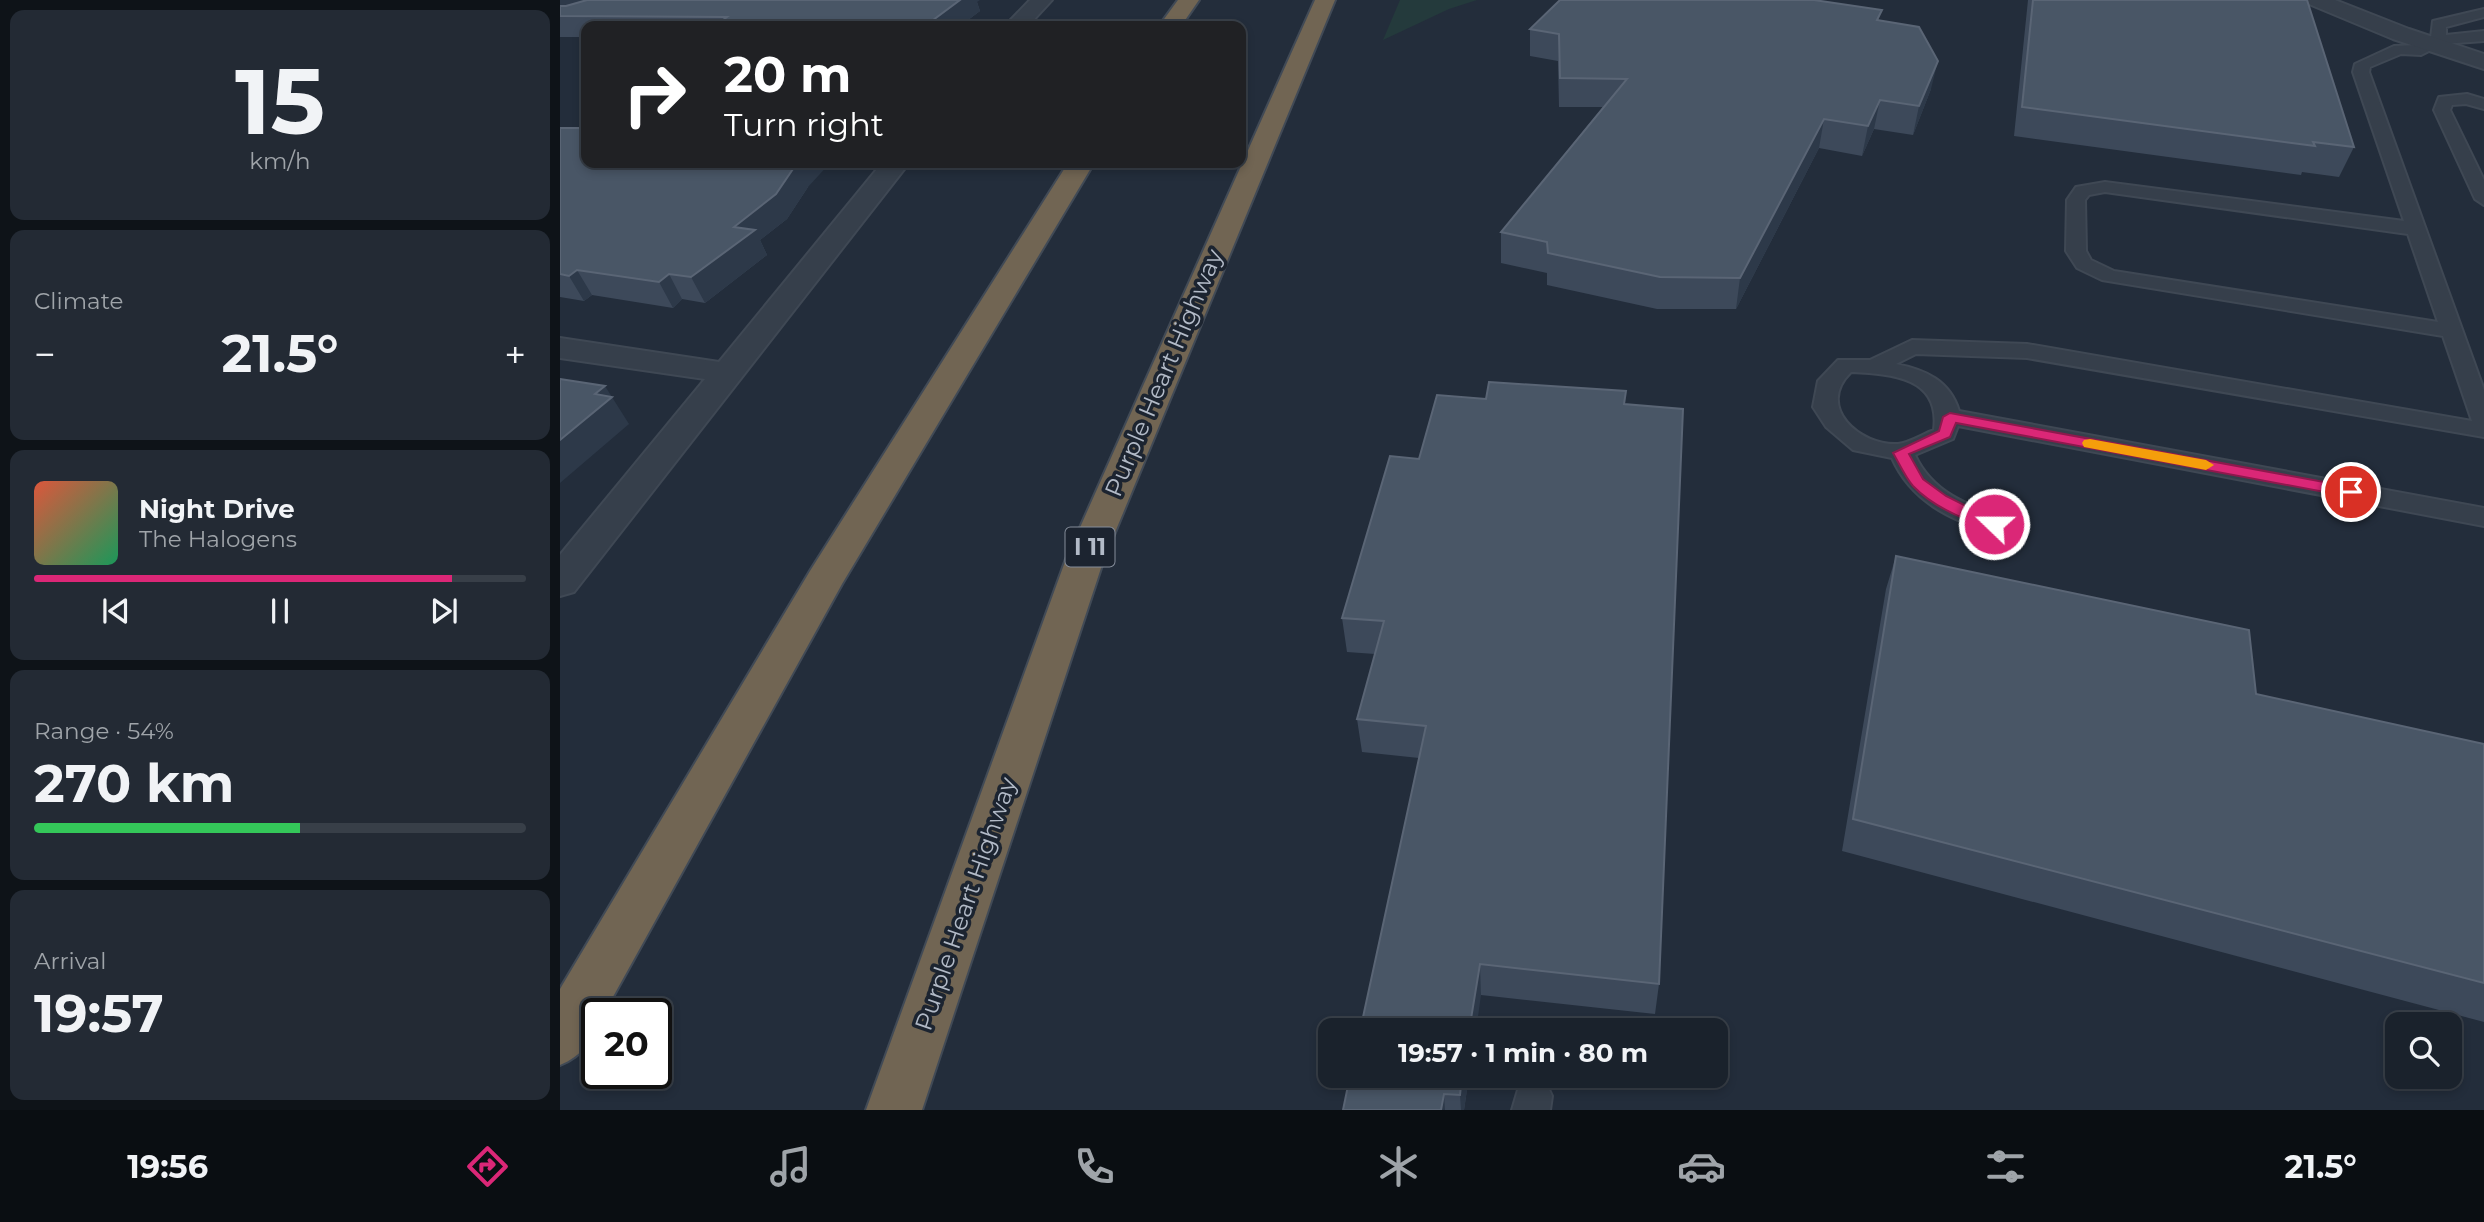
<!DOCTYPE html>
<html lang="en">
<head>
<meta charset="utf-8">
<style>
  :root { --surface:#1a222c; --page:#232a34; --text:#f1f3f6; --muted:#9fa4a9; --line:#383f48; --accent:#db2777 }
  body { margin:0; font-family:Montserrat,sans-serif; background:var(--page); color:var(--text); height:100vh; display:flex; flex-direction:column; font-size:26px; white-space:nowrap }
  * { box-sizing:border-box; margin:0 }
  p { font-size:23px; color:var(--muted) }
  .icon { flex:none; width:38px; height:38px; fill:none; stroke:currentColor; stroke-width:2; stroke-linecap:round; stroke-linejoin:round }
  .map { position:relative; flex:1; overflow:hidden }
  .details { display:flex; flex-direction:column; gap:10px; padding:10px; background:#0e1318; width:560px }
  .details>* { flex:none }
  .guide { position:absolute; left:21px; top:21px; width:665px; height:147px; border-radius:14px; box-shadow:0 4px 10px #0003,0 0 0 2px var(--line); background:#202124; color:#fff; overflow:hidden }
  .fabs { position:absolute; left:1825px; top:1012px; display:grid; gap:14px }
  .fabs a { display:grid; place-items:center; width:77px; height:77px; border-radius:14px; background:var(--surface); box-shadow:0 4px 10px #0003,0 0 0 2px var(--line); font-size:35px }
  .speed { position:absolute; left:21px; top:998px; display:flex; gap:14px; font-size:35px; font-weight:700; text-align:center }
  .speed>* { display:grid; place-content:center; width:91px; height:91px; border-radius:50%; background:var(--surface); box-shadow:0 4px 10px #0003,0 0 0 2px var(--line); line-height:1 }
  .speed .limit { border:4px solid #111; border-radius:10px; background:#fff; color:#111 }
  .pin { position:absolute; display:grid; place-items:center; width:60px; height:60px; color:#fff; margin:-30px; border:4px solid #fff; border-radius:50%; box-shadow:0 2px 7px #0007 }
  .me { position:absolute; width:77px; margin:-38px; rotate:292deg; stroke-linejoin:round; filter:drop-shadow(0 0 5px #0008) }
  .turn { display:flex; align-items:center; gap:24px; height:147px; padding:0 28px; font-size:32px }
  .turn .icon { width:91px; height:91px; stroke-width:2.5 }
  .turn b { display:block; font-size:49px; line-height:60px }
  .big { font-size:52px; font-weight:700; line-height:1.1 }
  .details .widget { flex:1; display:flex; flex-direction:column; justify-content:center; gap:10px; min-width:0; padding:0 24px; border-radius:14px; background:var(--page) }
  .details .dial { align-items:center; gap:0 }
  .dial b { font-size:91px; line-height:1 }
  .song { display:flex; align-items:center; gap:21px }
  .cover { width:84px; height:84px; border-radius:10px; background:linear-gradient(135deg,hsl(10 70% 55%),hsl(150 70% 35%)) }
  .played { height:7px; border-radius:4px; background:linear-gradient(90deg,var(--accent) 85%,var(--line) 85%) }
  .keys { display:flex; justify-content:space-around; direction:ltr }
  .heat { display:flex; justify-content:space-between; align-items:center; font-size:38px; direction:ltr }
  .charge { height:10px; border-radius:5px; background:linear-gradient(90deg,#34c759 54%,var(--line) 0) }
  .trip { position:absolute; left:758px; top:1018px; width:410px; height:70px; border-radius:14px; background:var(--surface); box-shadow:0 4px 10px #0003,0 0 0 2px var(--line); font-weight:700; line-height:70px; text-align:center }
  .dock { display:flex; height:112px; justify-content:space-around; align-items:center; background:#0a0e12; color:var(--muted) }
  .dock .icon { width:49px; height:49px }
  .dock .current { color:var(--accent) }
  .dock b { font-size:32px; color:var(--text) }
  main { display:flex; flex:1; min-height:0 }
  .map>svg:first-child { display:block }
  .green { fill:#243a3c }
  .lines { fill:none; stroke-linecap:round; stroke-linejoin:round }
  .service-casing { stroke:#3f4854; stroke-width:4 }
  .minor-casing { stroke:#3f4854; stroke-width:4 }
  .motorway-casing { stroke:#414a56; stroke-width:4 }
  .service { fill:#363f4b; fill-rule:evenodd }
  .minor { fill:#363f4b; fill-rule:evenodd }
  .motorway { fill:#716553; fill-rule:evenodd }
  .wall { fill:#3d495a }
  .shaded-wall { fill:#2d3949 }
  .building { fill:#495666; stroke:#5a6575; stroke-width:2 }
  .route { fill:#db2777; stroke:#8e194d; stroke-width:2 }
  .slow { fill:#f59e0b }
  .labels { text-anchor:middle; stroke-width:7; stroke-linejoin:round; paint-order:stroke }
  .shield { fill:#1c2430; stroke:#858d9a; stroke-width:2 }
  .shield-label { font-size:23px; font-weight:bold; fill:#b2bac7 }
  .street-label { font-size:24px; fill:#b2bac7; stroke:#1c2430 }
</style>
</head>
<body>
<main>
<section class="details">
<div class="widget dial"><b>15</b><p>km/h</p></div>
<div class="widget"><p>Climate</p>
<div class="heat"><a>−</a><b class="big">21.5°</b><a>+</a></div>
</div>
<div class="widget">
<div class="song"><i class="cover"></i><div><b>Night Drive</b><p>The Halogens</p></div></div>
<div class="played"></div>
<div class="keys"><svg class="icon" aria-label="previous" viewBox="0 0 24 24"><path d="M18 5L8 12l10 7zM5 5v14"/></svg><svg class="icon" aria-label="pause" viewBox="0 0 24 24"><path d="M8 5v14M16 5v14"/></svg><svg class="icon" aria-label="next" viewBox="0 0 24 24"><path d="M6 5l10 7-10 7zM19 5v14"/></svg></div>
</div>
<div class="widget"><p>Range · 54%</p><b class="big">270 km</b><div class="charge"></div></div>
<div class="widget"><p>Arrival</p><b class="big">19:57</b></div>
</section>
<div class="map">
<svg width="1924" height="1110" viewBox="0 0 1924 1110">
  <rect width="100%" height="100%" fill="#232d3b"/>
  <path class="green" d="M840,0H917L889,9L823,40Z"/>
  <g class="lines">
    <defs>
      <path id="service" d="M1924,9V17L1886,27V35L1924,31V41L1883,44L1861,55L1841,54L1810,67L1809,72L1924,390V437L1467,358L1356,354L1336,364C1366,370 1390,381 1399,411L1924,508V526L1398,426L1393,439L1355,455C1372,492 1407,505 1443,518L1447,524L1443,530L1434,533C1390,520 1351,501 1332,458L1293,450L1266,427L1253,407L1258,381L1278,360H1310L1352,340L1467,344L1912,421L1883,336L1542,280L1517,268L1506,251L1507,200L1516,187L1545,182L1844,221L1793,72L1795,64L1834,46L1858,45L1871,38L1873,21ZM1545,192L1848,234L1878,322L1554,271L1531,260L1526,251L1525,200L1529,195ZM1291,372C1332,374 1381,377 1374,430C1363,434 1349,443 1338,444C1300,446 1255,407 1291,372Z
        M1907,94L1924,99V109L1906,104L1892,105L1890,110L1924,180V205L1915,199L1874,110L1879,97Z
        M973,1077L986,1083L992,1096L990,1110H952L960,1083Z"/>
      <path id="minor" d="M470,0H492L468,26H445Z
        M1746,0H1775L1849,29L1924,54V69L1833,39L1749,4Z
        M322,163H349L14,592L0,596V555L145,379L0,358V338L159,362Z"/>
      <path id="motorway" d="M618,0H639L621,26H599Z
        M755,0H775L544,559L362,1110H306L506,559Z
        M508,163H534L282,584L44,1013H37C37,1038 22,1056 0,1065V989L250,571Z"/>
    </defs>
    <use href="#service" class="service-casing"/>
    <use href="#minor" class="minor-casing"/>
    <use href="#motorway" class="motorway-casing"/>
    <use href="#service" class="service"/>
    <use href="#minor" class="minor"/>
    <use href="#motorway" class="motorway"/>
  </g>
  <path class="wall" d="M0,0L417,2L420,11L400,26H26V37H0Z
    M1468,0H1747L1794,147L1779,177L1742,172L1741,175L1454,136Z
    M1320,21L1371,89L1353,135L1314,129L1302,156L1259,148L1176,309H1097L987,285V273L941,263V232L1043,107H999L998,61L970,56V29Z
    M0,128L248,187L227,219L200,240L207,255L145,303L122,299L113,308L32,295L24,301L0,297Z
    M926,399L1065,404L1099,984L1095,1014L921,995L859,758L802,752L797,719L815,654L787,652L782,618L859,459Z
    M1336,556L1696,694L1924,744V1022L1282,851L1326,589Z
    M909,1076L904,1110H783Z"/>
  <path class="shaded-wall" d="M0,0H46L0,12Z
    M400,0H420L417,2L420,11L400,26H365Z
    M1378,61L1371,89L1353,135L1359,106Z
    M1320,100L1314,129L1302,156L1308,126Z
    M1264,119L1259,148L1176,309L1180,278Z
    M237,163H270L248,187L227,219L200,240L207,255L145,303L131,277L174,227Z
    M17,270L32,295L24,301L9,276Z
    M109,274L122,299L113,308L99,282Z
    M45,386L69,424L0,483V440L35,394Z
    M920,964L921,995L916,1031H909Z
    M902,1076H909L904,1110H901L900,1095Z
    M884,1094L885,1110H881Z"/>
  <path class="building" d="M27,0H400L365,26H246L163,20L167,17L0,16V6H6Z
    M1000,0H1254L1322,10L1317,20L1359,27L1378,61L1359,106L1320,100L1308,126L1264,119L1180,278L1100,277L988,253L987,242L941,232L1067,79L1000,78L999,34L970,29Z
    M1473,0H1747L1794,147L1753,142L1755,146L1462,107Z
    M0,128H26V163H237L216,194L174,227L195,230L131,277L109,274L99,282L17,270L9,276L0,274Z
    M0,379L45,386L35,394L52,397L0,440Z
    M929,382L1066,391L1064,404L1123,409L1099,984L920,964L909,1031H800L866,726L797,719L824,621L782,618L830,456L859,459L877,395L926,399Z
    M1336,556L1689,630L1696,694L1924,744V983L1293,819Z
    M790,1076H902L900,1095L884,1094L881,1110H783Z"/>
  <path class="route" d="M1390,413L1791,487L1798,492L1791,497L1396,423L1390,437L1349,454L1363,479L1386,496L1418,512L1440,520L1442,524L1434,529C1407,521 1373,507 1353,486C1345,477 1339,463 1333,453L1379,431L1383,417Z"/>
  <path class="slow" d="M1530,439L1646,460L1654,465L1646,470L1524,447L1522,443L1524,440Z"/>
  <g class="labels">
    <rect class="shield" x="505.5" y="527.5" width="49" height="39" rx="5"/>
    <g class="shield-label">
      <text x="530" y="555">I 11</text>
    </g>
    <g class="street-label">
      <text transform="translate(604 373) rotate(-67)" y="8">Purple Heart Highway</text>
      <text transform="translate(406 904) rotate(-71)" y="8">Purple Heart Highway</text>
    </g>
  </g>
</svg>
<div class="fabs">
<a><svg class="icon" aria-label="search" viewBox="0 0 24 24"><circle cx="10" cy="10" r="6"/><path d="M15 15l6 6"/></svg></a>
</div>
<div class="speed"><div class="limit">20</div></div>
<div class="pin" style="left:1791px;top:492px;background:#d93025"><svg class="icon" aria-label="arrive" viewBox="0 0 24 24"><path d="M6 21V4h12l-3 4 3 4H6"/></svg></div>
<svg class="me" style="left:1434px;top:524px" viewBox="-20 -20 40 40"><circle r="17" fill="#db2777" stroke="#fff" stroke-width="3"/><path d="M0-11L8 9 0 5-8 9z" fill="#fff"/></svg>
<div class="trip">19:57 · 1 min · 80 m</div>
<div class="guide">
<div class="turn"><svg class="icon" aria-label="right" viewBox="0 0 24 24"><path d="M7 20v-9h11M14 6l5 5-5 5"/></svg><div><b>20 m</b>Turn right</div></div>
</div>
</div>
</main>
<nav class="dock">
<b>19:56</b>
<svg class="icon current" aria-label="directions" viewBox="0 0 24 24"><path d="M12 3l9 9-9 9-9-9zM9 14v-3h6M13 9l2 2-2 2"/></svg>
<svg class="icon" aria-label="music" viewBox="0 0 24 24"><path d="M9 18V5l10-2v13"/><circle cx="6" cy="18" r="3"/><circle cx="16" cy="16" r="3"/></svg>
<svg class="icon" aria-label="phone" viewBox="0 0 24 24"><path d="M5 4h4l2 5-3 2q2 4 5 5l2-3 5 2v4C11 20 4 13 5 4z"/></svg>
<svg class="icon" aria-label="climate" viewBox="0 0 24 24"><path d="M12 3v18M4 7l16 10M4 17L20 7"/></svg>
<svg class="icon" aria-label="car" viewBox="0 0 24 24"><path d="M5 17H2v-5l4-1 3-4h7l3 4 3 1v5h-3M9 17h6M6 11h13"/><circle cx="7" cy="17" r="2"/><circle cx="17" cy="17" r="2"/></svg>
<svg class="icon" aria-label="filters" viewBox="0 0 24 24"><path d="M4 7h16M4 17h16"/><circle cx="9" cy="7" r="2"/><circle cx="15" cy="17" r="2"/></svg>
<b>21.5°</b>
</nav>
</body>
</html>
